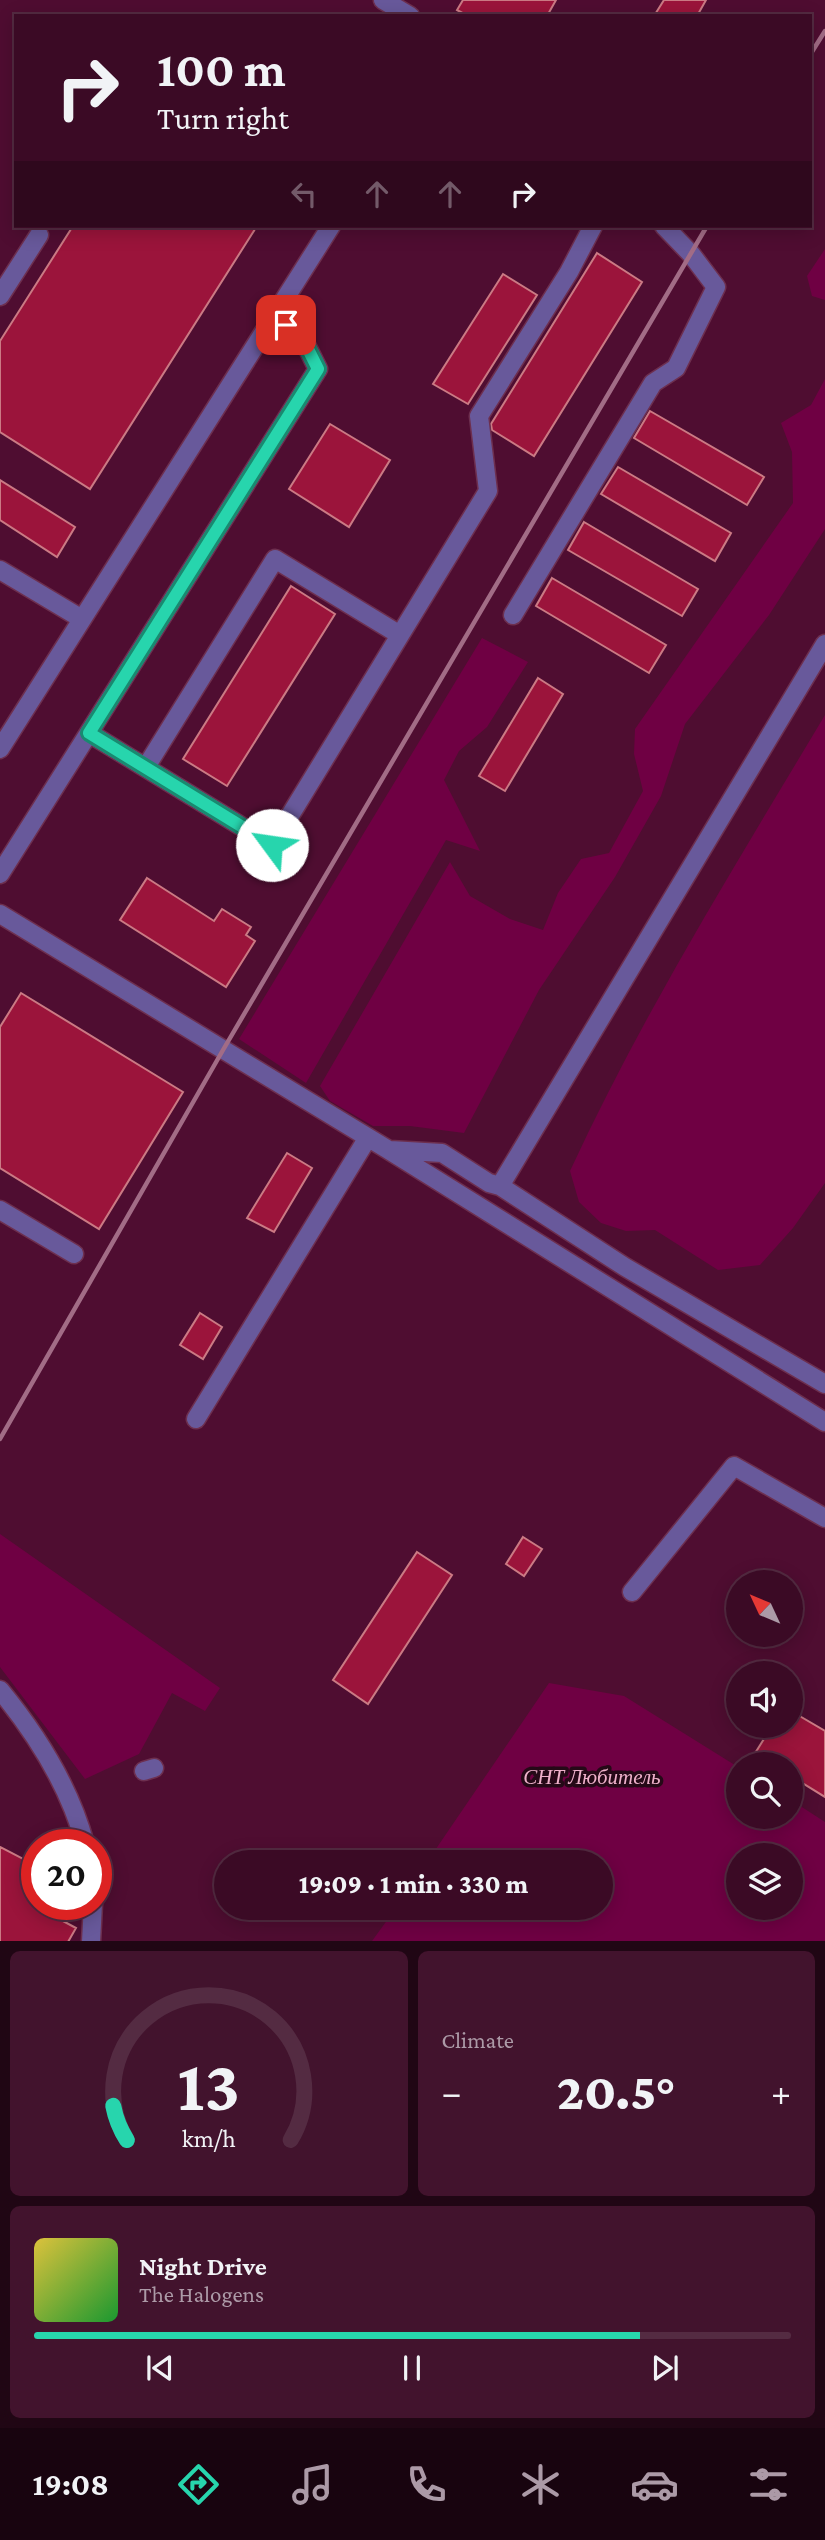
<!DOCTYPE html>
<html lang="en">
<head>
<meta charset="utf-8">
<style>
  :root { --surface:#3b0a25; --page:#42132d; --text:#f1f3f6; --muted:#ac9aa7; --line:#542b42; --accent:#27d5ad }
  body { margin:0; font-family:"Crimson Pro",serif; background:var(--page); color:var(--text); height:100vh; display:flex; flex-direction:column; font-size:26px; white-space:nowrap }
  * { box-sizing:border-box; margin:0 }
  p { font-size:23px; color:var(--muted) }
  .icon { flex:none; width:38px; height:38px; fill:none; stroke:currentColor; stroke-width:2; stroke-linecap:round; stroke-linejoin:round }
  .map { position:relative; height:1941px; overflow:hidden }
  .side { display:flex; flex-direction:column; gap:10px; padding:10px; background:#200614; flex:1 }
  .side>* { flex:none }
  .hud { position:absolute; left:14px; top:14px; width:798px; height:214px; border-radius:0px; box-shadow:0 4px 18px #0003,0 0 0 2px var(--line); background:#3b0a25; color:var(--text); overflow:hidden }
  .needle { width:46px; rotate:314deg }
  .buttons { position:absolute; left:726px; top:1570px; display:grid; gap:14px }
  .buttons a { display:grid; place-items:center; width:77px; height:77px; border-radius:50%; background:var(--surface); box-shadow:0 4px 18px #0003,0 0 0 2px var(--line); font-size:35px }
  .speed { position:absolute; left:21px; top:1829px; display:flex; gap:14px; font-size:35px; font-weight:700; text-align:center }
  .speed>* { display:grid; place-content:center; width:91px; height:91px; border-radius:50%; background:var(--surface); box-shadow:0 4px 18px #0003,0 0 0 2px var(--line); line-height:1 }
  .speed .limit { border:10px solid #d22; background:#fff; color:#111 }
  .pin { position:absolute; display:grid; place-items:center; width:60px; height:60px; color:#fff; margin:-30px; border-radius:14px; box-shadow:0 4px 10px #0006 }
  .me { position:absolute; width:77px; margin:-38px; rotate:301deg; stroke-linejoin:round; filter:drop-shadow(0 0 5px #0008) }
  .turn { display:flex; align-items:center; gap:24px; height:147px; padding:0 28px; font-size:32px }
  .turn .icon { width:91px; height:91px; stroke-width:2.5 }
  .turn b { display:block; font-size:49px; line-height:60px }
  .lanes { display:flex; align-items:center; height:66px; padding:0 28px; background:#0003; justify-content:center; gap:35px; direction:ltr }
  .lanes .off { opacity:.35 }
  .big { font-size:52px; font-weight:800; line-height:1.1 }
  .side .card { flex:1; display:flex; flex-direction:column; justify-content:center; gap:10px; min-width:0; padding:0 24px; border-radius:10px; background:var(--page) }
  .side .dial { align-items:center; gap:0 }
  .dial svg { height:182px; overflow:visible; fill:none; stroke:var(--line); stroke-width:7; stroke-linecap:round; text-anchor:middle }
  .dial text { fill:var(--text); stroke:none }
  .song { display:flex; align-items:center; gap:21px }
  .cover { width:84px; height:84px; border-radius:10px; background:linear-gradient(135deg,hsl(50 70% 55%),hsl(130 70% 35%)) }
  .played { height:7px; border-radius:4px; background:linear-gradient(90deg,var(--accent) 80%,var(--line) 80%) }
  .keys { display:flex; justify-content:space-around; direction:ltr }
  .heat { display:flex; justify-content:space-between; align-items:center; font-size:38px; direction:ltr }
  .side .tiles { flex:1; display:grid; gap:10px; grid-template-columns:1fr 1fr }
  .card:last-child { grid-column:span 2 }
  .trip { position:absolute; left:214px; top:1850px; width:399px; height:70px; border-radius:35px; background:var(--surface); box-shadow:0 4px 18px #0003,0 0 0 2px var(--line); font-weight:800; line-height:70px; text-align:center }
  .tab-bar { display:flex; height:112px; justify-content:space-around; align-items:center; background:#18040f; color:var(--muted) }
  .tab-bar .icon { width:49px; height:49px }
  .tab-bar .selected { color:var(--accent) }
  .tab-bar b { font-size:32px; color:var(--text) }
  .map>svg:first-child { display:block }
  .green { fill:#6f0043; fill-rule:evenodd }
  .building { fill:#9b143b; stroke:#cb7a84; stroke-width:2 }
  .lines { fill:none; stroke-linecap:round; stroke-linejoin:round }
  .minor-casing { stroke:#6d2f4f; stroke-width:21 }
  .minor { stroke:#68599b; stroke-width:18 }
  .rail { stroke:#a26c86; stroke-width:4.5 }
  .route-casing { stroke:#198a70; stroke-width:18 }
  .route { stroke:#27d5ad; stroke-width:12 }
  .labels { text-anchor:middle; stroke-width:7; stroke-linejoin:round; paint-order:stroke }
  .park-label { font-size:21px; font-style:italic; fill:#efb1cb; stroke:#250917 }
</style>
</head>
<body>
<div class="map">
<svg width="825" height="1942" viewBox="0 0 825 1942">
  <rect width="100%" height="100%" fill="#4f0d31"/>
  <path class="green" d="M825,249V300L812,296L807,276Z
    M825,379V529L769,615L685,724L661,796L615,877L539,990L464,1133L410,1126H373L330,1101L320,1086L450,862L470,896L510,919L543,930L558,893L581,859L609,853L643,791L634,754L635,729L793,503L792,452L781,423L811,405Z
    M482,638L528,662L487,727L459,751L444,780L480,851L446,840L306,1083L239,1039Z
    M825,715V1183L793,1228L760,1265L718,1270L655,1230L626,1231L601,1223L579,1202L570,1171C643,1013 736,864 825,715Z
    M0,1534L220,1688L205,1711L172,1693L139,1754L85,1779L0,1667Z
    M549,1683L624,1696L738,1767V1816H791V1800L825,1822V1941H372L396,1908H600V1862H427ZM791,1855V1908H738V1855Z"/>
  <path class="building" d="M463,0H556L547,16H468L457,10Z
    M664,0H706L697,16H654Z
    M73,226H257L90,489L0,432V341Z
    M597,253L642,282L534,456L492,430L491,424Z
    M503,274L537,295L468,404L433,384Z
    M650,411L764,477L747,505L634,438Z
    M330,424L390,460L349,527L289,489Z
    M618,467L731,533L715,561L601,494Z
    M0,480L75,527L57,557L0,520Z
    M584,522L698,589L682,616L568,550Z
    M552,578L666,645L649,673L536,606Z
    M291,586L335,614L227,786L183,759Z
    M538,678L563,694L505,791L479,776Z
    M147,878L214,921L222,909L251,927L246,935L255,941L226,987L120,920Z
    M21,993L183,1092L99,1229L0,1168V1027Z
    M287,1153L312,1168L274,1232L247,1218Z
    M200,1313L222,1327L203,1359L180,1345Z
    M523,1537L542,1549L524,1576L506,1564Z
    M417,1552L452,1575L368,1704L333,1680Z
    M791,1711L825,1731V1797L791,1776V1764H770L754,1755L772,1726H791Z
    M0,1847L37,1866V1904H53L48,1913L76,1928L68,1942H0Z"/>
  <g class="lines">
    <defs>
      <path id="minor" d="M383,0L410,16
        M0,296L39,235
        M0,570L82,619
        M513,615L653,383L676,368L716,287L691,254L664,226
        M89,733L272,845L488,491L479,416L569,272L593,226
        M0,749L331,226
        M146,767L275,559L400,635
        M0,874L318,369L300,333L273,316
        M0,914L387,1149L825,1422
        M390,1150L442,1153L489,1183L500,1186L625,1267L825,1384
        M500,1186L825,644
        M0,1210L74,1254
        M196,1419L367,1139
        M632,1592L734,1466L825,1518
        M0,1690C37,1735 70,1788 85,1844
        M144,1771L154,1768
        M91,1942L93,1904"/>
    </defs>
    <use href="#minor" class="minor-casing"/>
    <use href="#minor" class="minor"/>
    <path class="rail" d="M810,55L825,31
      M0,1439L223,1050L707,226"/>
  </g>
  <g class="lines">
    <defs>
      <path id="route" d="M272,845L89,733L318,369L300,333L286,325"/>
    </defs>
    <use href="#route" class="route-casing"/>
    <use href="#route" class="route"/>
  </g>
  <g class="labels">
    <g class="park-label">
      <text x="592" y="1784">СНТ Любитель</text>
    </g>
  </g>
</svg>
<div class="buttons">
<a><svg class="needle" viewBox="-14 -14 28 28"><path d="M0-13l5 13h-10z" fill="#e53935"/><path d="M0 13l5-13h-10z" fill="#ac9aa7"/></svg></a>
<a><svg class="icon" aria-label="sound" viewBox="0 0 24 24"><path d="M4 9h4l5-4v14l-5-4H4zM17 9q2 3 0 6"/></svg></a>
<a><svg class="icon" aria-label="search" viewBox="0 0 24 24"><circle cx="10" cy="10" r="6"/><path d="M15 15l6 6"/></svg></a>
<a><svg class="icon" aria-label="layers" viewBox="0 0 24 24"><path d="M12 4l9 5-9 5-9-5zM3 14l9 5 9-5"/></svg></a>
</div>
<div class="speed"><div class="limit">20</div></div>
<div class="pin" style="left:286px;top:325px;background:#d93025"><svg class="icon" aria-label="arrive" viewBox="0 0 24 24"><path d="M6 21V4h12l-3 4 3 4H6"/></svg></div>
<svg class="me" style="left:272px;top:845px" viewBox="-20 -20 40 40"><circle r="19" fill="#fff"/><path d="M0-13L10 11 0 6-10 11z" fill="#27d5ad"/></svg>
<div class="trip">19:09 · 1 min · 330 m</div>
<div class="hud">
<div class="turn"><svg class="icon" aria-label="right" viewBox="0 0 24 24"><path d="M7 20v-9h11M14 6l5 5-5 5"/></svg><div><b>100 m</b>Turn right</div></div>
<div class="lanes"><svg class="icon off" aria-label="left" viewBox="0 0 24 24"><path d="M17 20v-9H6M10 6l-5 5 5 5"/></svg><svg class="icon off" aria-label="ahead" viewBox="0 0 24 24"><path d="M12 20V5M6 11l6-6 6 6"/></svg><svg class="icon off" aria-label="ahead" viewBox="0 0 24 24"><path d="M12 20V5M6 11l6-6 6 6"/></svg><svg class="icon" aria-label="right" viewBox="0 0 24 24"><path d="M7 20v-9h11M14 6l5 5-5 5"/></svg></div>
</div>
</div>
<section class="side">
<div class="tiles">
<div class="card dial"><svg viewBox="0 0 100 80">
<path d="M14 69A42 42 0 1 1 86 69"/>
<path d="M14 69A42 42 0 0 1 8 54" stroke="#27d5ad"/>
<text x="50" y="56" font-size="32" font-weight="700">13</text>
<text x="50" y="72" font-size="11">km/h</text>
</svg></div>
<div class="card"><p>Climate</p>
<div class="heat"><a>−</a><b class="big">20.5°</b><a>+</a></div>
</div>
<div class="card">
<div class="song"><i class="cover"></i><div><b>Night Drive</b><p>The Halogens</p></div></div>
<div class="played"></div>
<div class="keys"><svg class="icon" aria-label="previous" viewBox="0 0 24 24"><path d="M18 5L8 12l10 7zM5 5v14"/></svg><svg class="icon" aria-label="pause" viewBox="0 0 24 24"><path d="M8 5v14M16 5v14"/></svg><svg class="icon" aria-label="next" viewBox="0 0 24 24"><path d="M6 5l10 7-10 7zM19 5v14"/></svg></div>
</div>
</div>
</section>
<nav class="tab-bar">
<b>19:08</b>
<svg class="icon selected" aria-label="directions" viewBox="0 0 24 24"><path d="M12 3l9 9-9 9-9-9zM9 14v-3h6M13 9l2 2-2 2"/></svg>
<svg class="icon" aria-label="music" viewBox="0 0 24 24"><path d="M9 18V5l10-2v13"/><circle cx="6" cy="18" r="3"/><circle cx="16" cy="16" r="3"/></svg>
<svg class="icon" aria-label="phone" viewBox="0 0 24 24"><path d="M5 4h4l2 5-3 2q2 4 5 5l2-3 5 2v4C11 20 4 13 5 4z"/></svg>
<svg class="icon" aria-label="climate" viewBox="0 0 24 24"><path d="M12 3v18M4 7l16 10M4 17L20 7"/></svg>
<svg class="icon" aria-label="car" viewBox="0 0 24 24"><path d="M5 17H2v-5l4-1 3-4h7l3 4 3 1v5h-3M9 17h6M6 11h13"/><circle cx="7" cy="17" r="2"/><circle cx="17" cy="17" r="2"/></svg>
<svg class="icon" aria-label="filters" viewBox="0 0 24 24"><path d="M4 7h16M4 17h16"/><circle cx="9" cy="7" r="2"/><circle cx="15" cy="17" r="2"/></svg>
</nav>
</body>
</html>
